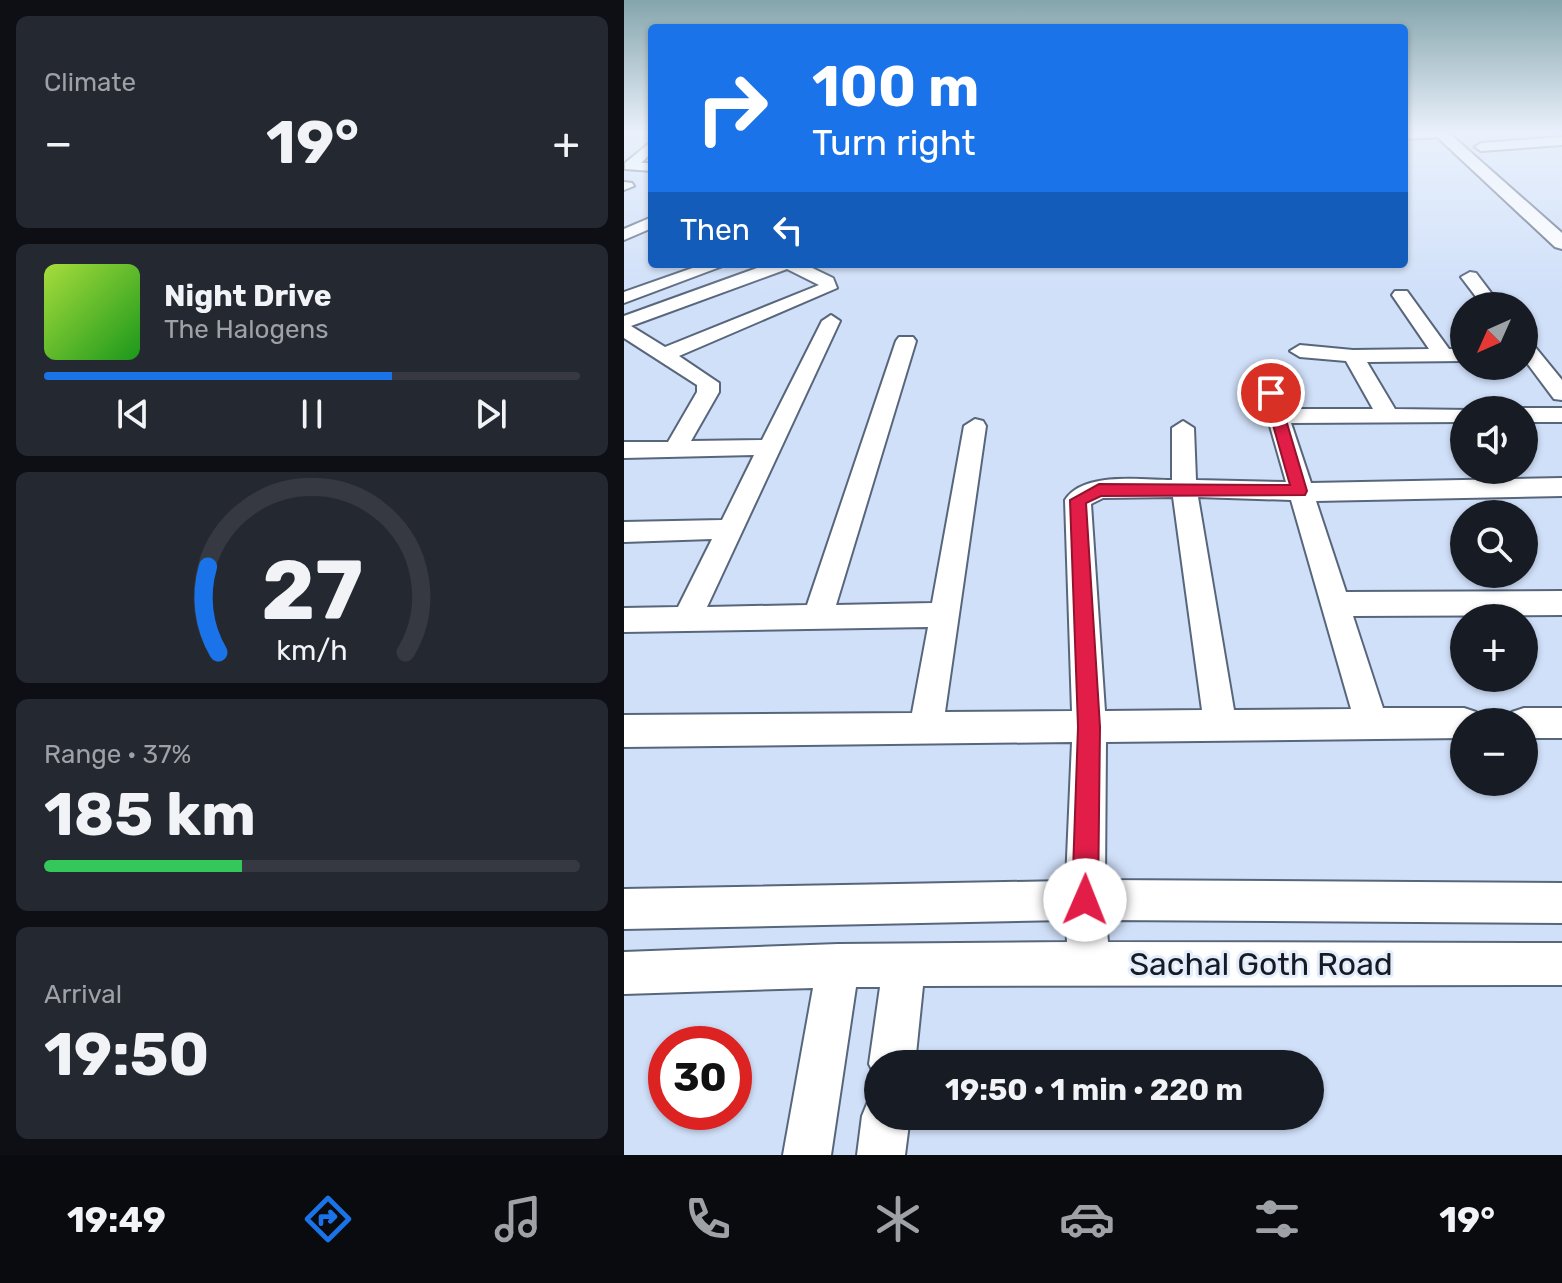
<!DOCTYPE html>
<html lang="en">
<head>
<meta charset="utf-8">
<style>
  :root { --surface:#171b24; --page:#242831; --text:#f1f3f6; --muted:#9ea1a6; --line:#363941; --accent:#1a73e8 }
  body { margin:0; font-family:Rubik,sans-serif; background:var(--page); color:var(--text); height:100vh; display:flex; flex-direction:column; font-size:30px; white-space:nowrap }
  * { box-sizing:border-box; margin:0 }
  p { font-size:26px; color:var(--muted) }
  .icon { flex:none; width:44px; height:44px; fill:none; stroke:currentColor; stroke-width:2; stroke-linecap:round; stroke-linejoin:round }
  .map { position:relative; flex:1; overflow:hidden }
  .drawer { display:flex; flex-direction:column; gap:16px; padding:16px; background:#0d0f14; width:624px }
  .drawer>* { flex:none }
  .banner { position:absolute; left:24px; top:24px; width:760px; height:244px; border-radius:8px; box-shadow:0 2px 6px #0004; background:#1a73e8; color:#fff; overflow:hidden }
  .needle { width:52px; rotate:225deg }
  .controls { position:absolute; left:826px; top:292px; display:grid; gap:16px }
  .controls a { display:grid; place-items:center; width:88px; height:88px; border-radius:50%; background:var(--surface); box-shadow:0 2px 6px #0004; font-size:40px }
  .speed { position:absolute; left:24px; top:1026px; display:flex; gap:16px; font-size:40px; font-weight:700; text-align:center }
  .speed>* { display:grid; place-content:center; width:104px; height:104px; border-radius:50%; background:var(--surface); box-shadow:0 2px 6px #0004; line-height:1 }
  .speed .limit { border:12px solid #d22; background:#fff; color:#111 }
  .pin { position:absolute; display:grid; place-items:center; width:68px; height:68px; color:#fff; margin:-34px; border:4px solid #fff; border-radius:50%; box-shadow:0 2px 8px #0007 }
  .me { position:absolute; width:88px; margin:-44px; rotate:1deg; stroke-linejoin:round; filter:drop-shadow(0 0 6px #0008) }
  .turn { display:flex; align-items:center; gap:28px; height:168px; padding:0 32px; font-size:36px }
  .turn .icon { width:104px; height:104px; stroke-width:2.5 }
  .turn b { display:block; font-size:56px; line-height:68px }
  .then { display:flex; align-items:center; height:76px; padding:0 32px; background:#0003; gap:16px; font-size:30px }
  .big { font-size:60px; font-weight:700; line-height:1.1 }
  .drawer .tile { flex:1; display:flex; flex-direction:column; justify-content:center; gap:12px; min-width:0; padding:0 28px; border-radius:12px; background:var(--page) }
  .drawer .dial { align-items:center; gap:0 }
  .dial svg { height:208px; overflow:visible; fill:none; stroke:var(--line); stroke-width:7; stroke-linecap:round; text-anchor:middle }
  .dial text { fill:var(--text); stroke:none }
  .song { display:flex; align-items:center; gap:24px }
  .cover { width:96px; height:96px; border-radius:12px; background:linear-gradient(135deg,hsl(80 70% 55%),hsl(120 70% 35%)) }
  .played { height:8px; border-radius:4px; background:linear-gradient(90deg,var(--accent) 65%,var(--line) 65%) }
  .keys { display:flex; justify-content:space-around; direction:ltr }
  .heat { display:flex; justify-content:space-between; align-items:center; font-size:44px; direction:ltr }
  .charge { height:12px; border-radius:6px; background:linear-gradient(90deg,#34c759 37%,var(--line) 0) }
  .trip { position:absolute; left:240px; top:1050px; width:460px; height:80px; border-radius:40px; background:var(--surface); box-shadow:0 2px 6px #0004; font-weight:700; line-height:80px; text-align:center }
  .tab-bar { display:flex; height:128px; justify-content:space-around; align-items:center; background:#090b0e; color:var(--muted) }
  .tab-bar .icon { width:56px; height:56px }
  .tab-bar .on { color:var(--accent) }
  .tab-bar b { font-size:36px; color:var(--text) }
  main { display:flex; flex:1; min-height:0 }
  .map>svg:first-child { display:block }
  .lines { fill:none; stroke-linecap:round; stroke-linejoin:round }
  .minor-casing { stroke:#58667c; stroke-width:4 }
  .major-casing { stroke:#58667c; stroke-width:4 }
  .minor { fill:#fff; fill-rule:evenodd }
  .major { fill:#fff; fill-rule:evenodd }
  .route { fill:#e11d48; stroke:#92132f; stroke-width:2 }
  .labels { text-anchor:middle; stroke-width:6; stroke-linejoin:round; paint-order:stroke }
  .near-street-label { font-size:32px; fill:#151a23; stroke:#e3edfc }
</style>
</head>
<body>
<main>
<section class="drawer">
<div class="tile"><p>Climate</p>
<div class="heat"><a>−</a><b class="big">19°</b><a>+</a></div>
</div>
<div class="tile">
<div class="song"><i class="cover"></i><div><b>Night Drive</b><p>The Halogens</p></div></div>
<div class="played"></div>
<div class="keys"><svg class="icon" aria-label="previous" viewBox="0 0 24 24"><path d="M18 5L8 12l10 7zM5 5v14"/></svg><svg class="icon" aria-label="pause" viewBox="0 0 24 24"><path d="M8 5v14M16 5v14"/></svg><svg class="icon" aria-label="next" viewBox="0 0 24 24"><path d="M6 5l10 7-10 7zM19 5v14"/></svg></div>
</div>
<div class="tile dial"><svg viewBox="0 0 100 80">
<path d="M14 69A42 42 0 1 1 86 69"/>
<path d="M14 69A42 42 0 0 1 10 36" stroke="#1a73e8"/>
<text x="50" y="56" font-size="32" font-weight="700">27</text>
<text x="50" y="72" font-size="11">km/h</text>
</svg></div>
<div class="tile"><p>Range · 37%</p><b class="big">185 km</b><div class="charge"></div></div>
<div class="tile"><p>Arrival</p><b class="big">19:50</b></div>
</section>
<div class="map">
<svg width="938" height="1155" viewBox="0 0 938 1155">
  <rect width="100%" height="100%" fill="#d0e0f9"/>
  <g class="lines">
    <defs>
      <path id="minor" d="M780,133H823L817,137L780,139Z
        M938,137V145L857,151L851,147L857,143Z
        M28,141V152L17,163H28V171L1,169V163Z
        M0,182L8,183L10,186L0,190Z
        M28,217V228L0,240V229Z
        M80,264H104L0,303V292Z
        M144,264H180L209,278L213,288L55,356L95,383V392L67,441L138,440L198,321L207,315L216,321L83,607L183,605L272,341L275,337H289L292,341L212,605L308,603L340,426L351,419L359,421L362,426L321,712L448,711L441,500C459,471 519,480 548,480V428L559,421L570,428L572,480L662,482L630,370L633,366H647L663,409H749L722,361L676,357L666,351L676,345L729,350L805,349L768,295L771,291H783L825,349H840V361L743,362L771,409L847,410H840V422L667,423L687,483L938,478V496L692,501L722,592L938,591V615L729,616L759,708H840L852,712L856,722H840V738L482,742L481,880L938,883V923L482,920L484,942L938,943V985L299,986L291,1064H254V1081L245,1064L256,987H232L207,1155H159L189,988L0,994V952L214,944L443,942L442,920L0,929V889L442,881L448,742L0,747V715L288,713L304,627L0,632V608L54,607L88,539L0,542V522L98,520L130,455L0,458V442H44L73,392V385L0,338V316ZM163,269L195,285L41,347L7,326ZM549,497L578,710L481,711L467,504L479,498ZM574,497L667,500L727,709L610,710Z
        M846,272L852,273L877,306H859L837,277Z
        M900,340L907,342L938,380V400L930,399L900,359Z
        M900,408H938V422H900V410H893Z
        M900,708H938V738H900V722H884L888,712Z
        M254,1096V1116H286L281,1155H233L238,1116L245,1099Z"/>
      <path id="major" d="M809,133H825L938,233V249L931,247Z"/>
    </defs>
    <use href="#minor" class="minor-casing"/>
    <use href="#major" class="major-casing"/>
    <use href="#minor" class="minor"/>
    <use href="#major" class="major"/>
  </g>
  <linearGradient id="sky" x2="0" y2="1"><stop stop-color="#85a5ac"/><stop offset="0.45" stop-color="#eaf1fc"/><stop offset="1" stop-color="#eaf1fc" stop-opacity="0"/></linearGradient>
  <rect width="938" height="295" fill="url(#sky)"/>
  <path class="route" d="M647,389L654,393L683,491L681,495L477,496L462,503L476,727L474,900L470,909L461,913L452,909L448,900L454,727L446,500L475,484L666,485L640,393Z"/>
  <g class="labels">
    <g class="near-street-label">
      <text x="637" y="975">Sachal Goth Road</text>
    </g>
  </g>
</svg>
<div class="controls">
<a><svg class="needle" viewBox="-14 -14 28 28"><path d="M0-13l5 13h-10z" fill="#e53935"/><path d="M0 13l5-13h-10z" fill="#9ea1a6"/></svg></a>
<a><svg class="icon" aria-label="sound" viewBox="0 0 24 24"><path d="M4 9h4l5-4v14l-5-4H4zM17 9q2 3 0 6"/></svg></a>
<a><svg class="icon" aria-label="search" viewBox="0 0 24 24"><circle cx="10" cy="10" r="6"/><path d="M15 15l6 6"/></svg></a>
<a>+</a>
<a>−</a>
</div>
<div class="speed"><div class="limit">30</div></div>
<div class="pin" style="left:647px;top:393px;background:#d93025"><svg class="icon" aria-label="arrive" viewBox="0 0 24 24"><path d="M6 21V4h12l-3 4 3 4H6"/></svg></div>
<svg class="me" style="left:461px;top:900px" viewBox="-20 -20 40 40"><circle r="19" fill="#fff"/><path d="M0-13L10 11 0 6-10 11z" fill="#e11d48"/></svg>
<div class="trip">19:50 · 1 min · 220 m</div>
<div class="banner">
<div class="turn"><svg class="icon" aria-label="right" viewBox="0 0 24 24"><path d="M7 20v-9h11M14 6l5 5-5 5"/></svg><div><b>100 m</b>Turn right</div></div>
<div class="then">Then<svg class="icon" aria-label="left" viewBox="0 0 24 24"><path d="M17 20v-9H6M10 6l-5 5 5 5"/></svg></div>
</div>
</div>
</main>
<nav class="tab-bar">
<b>19:49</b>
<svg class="icon on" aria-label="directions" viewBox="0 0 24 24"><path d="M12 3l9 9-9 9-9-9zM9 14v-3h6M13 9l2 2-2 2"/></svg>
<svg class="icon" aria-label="music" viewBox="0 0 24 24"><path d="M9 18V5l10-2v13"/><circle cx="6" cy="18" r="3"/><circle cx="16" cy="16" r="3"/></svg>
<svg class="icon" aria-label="phone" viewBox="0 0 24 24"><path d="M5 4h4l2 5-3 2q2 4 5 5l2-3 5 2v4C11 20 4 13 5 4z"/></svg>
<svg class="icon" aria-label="climate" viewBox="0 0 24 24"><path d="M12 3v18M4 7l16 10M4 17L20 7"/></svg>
<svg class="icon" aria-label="car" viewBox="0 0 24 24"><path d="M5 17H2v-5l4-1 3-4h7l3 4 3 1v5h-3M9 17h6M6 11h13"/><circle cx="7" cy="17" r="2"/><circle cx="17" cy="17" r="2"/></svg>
<svg class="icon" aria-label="filters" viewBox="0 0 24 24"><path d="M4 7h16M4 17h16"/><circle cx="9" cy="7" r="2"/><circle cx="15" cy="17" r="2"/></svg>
<b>19°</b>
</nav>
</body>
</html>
